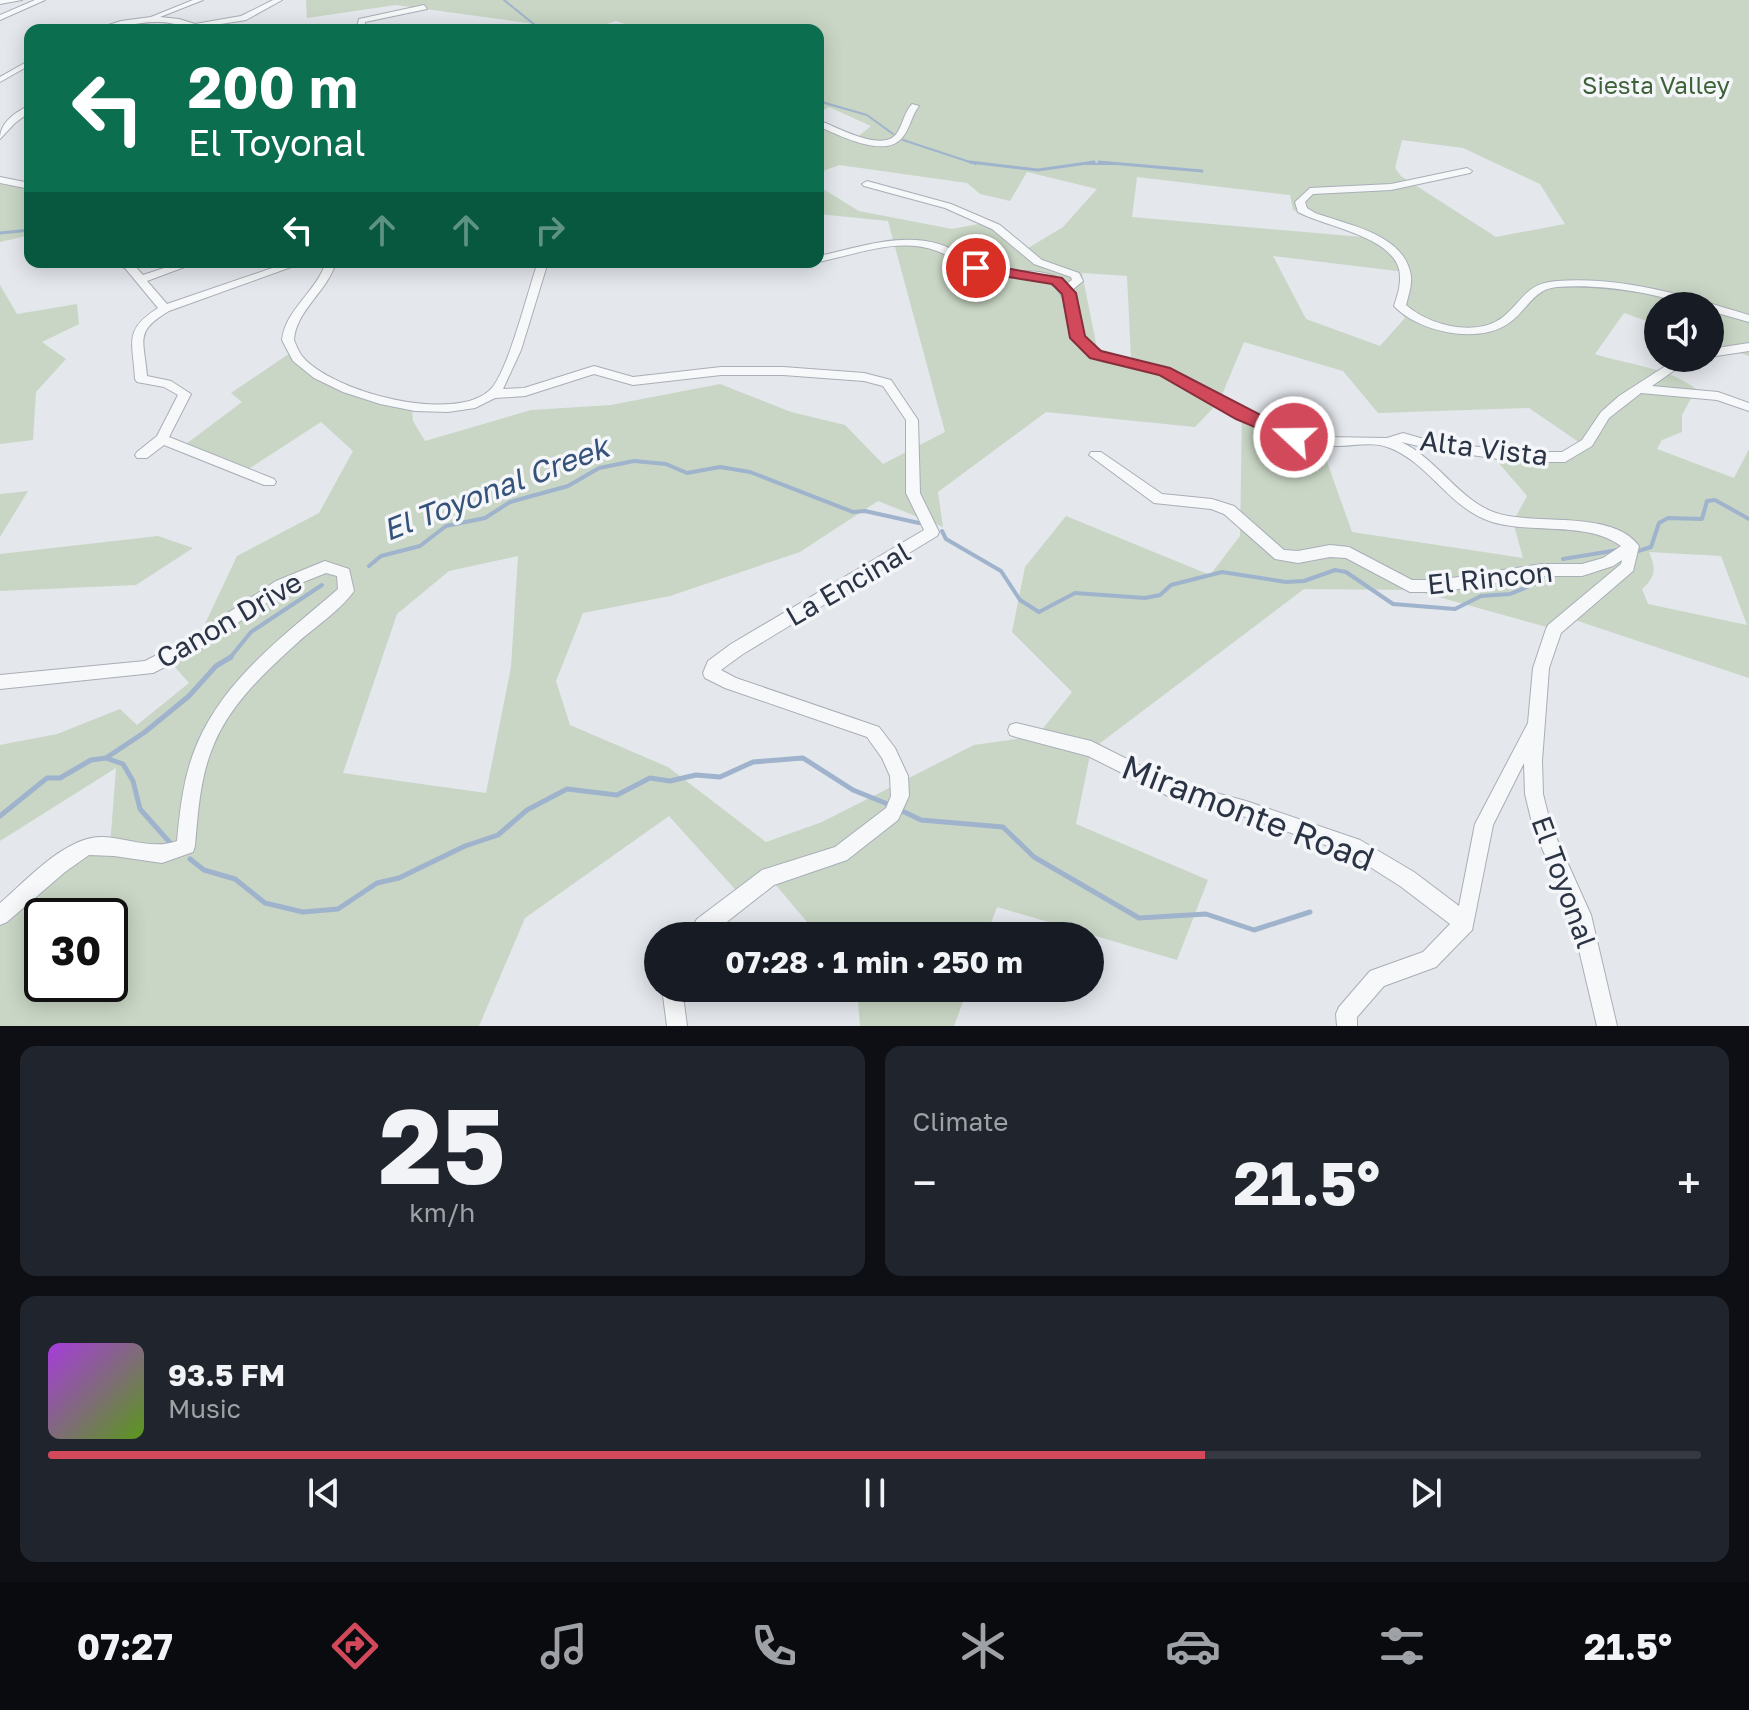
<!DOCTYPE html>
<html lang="en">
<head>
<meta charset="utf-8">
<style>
  :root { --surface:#171b24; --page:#20242c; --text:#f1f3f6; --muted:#9ea1a6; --line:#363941; --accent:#d1495b }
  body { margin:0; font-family:"Golos Text",sans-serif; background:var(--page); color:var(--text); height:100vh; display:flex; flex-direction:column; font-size:30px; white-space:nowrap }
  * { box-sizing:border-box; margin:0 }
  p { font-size:26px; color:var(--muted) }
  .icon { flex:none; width:44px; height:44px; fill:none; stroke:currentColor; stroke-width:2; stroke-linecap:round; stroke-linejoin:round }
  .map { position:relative; height:1026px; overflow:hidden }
  .drawer { display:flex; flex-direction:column; gap:20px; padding:20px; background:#0d0f14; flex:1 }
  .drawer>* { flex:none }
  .guide { position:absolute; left:24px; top:24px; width:800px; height:244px; border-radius:16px; box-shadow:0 4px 20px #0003; background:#0b6e4f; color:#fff; overflow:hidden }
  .fabs { position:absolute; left:1644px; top:292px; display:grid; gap:16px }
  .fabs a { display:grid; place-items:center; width:80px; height:80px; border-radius:50%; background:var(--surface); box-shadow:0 4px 20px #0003; font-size:40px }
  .speed { position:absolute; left:24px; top:898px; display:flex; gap:16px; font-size:40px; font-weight:700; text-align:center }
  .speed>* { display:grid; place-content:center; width:104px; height:104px; border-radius:50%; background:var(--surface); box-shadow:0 4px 20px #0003; line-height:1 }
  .speed .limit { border:4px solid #111; border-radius:12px; background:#fff; color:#111 }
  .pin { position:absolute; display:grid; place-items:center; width:68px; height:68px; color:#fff; margin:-34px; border:4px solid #fff; border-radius:50%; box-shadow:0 2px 8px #0007 }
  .me { position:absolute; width:88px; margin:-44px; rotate:291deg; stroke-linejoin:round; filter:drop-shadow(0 0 6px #0008) }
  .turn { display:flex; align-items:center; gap:28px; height:168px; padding:0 32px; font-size:36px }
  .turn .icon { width:104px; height:104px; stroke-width:2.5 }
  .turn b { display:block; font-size:56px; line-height:68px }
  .lanes { display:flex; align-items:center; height:76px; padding:0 32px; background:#0003; justify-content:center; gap:40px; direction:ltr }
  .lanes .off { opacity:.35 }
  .big { font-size:60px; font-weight:700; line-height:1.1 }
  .drawer .widget { flex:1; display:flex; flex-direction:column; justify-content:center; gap:12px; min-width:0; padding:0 28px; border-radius:16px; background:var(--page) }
  .drawer .dial { align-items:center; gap:0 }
  .dial b { font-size:104px; line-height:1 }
  .song { display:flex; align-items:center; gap:24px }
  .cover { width:96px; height:96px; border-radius:12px; background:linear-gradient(135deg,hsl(280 70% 55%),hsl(90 70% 35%)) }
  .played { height:8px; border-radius:4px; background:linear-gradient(90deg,var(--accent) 70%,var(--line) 70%) }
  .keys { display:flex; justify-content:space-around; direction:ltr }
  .heat { display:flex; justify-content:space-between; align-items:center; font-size:44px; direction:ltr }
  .drawer .tiles { flex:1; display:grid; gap:20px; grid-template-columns:1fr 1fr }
  .widget:last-child { grid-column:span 2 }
  .trip { position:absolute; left:644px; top:922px; width:460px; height:80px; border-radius:40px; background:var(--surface); box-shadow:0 4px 20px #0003; font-weight:700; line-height:80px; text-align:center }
  .menu { display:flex; height:128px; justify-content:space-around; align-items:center; background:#090b0e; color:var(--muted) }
  .menu .icon { width:56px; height:56px }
  .menu .active { color:var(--accent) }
  .menu b { font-size:36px; color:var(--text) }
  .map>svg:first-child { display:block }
  .green { fill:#c9d6c5; fill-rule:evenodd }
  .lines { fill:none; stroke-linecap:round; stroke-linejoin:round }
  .stream-far3 { stroke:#9fb4cc; stroke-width:2 }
  .stream-far2 { stroke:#9fb4cc; stroke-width:3 }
  .stream-far1 { stroke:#9fb4cc; stroke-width:4 }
  .stream { stroke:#9fb4cc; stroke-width:5 }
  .minor-casing { stroke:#a9aeb7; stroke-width:2 }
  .minor { fill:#f7f8fa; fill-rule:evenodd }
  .route { fill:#d1495b; stroke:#882f3b; stroke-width:2 }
  .labels { text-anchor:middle; stroke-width:7; stroke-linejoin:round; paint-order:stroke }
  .far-park-label { font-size:24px; fill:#3f6138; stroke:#f4f6f9 }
  .street-label { font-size:28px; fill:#2b3445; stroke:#f4f6f9 }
  .water-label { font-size:30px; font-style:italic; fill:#34527a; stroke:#f4f6f9 }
  .near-street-label { font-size:34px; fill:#2b3445; stroke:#f4f6f9 }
</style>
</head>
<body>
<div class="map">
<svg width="1749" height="1026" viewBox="0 0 1749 1026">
  <rect width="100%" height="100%" fill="#e4e7ec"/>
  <path class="green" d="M306,0H1749V356L1710,343V306H1658V325L1624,313L1595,354C1628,365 1668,367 1696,389L1682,415V432L1662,440L1657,449L1734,478L1749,449V678L1569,618L1554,629L1413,590L1304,589L1091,750L1076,824L1208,880L1177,960L997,907L986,936H819L769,877L742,897L669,816L525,918L479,1026H0V915L57,868L110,846L116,768L0,841V745L57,734L120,709L137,725L189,683L167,658L196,643L237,556L319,513L353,451L321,422L244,472L182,447L242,402L231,393L293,351L335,383L412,409L413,421L425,441L531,410L611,405L720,384L791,412L845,425L883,464L945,432L888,221L818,214V186L859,211L952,229L978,224L1008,233L1025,250L1063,227L1097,189L1027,172L1010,201L980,194L967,183L839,165L818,173V133L829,128L855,139L871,126L829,107L818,113V30H642L616,21L589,30H538L535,24L396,5L307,18ZM1402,140L1463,148L1540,184L1565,224L1496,237L1401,176L1395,168ZM1137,177L1290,195L1293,210L1362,237L1132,217ZM1273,256L1405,272L1400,306L1405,318L1380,346L1306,319ZM1082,273L1127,276L1131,358L1097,348ZM1244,342L1343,371L1378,413L1529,408L1583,445L1565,457L1490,453L1527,496L1513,522L1523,558L1352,532L1320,442L1242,415L1240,536L1210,575L1066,516L1025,567L1012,632L1072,692L1037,736L974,745L822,822L766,842L668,767L570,725L556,681L583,613L670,596L800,552L878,501L943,527L938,492L1046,412L1195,427L1219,402ZM1649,552L1721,556L1747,625L1648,604L1642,589C1656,577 1656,568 1649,552ZM518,556L511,667L486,793L343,773L397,614L449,571ZM42,916H110V984H42Z
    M0,180L30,186V235L0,242Z
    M0,285L17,314L77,304L79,324L42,342L66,359L36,392L33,440L0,444Z
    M28,491L0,537V494Z
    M158,536L193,548L136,585L0,591V554Z
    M857,988H968L954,1026H860Z"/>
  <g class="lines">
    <path class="stream-far3" d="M504,0L541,30
      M818,101L867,115L893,134
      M903,140L976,164
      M1080,164H1122"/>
    <path class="stream-far2" d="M970,162L1038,170L1094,162
      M1099,162L1202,171
      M0,233L30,230"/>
    <path class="stream-far1" d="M942,531L946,539L1001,571L1020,600L1039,612L1075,593L1145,598L1160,595L1171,585L1222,572L1286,582L1304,581L1335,570L1346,572L1393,604L1455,609L1481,596L1510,594L1537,583
      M1635,552L1651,547L1659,523L1668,518L1702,519L1707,501L1715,500L1749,519
      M1563,559L1618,550
      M369,566L381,556L420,546L446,526L485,518L510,502L568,486L599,468L634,461L666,464L687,473L720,467L750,472L853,512L865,511L919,523
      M229,659L251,632L322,585"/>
    <path class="stream" d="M106,758L123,764L133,781L140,809L173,846
      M898,809L921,820L1003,827L1034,857L1139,918L1206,914L1254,930L1310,912
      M0,816L47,778H60L91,760L106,758L145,732L189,696L216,666L231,657
      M190,859L204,870L235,879L265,903L303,912L338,909L377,883L399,878L465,846L498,835L527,810L567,789L617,795L650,778L670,781L696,775L720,777L753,762L803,758L853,790L890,805"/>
    <defs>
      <path id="minor" d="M0,0H22L0,4Z
        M35,0H45L0,20V15Z
        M193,0H203L160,17L179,19L195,24L241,16L273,0H282L246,20L202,27L205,30C190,30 176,22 159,22C137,21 115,30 93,30L121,21L151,17Z
        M424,5L427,9L365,22L364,30H356L359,19Z
        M30,60V65L0,82V77Z
        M912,104L919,106C911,116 910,130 901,139C883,158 838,135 818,126V120C835,126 883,154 897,133C903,124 904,113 912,104Z
        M30,105V112L15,123L0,139C0,122 16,112 30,105Z
        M1467,168L1472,171L1470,173L1391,190L1313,194L1305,202L1307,208L1315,213C1345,224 1398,233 1409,268C1414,281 1409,293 1406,305C1429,325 1476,338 1503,317C1524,300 1526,283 1557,281C1623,276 1686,296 1749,315V322L1710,311V306C1687,306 1666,297 1643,293C1615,288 1586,285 1557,287C1533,289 1527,311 1509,323C1479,345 1418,332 1394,306C1398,294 1402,282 1399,269C1390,236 1326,227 1298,212L1295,202L1310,188L1391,184Z
        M0,177L30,183V189L0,183Z
        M867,181L951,204L1000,225L1042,260L1079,273L1083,281L1071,291L1082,332L1086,340L1099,351L1163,368L1271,423L1298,433L1323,437L1387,438L1403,433L1431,441L1519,452H1562L1582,440L1601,412L1619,396L1678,358H1692L1652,386L1718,392L1749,403V411L1717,400L1641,393L1609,418L1592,446L1565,462H1519L1431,449L1401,442C1438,459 1458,500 1496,513C1536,526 1612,509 1639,546L1633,571L1561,633L1549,668L1542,761L1543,794L1551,826L1591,915L1617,1026H1597L1571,916L1533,827L1525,794L1524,763L1493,825L1472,930L1436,967L1384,986L1357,1017V1026H1337L1336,1014L1339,1007L1370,971L1423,952L1450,924L1400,886L1348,853L1246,817L1168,796L1088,756L1016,737L1010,735L1008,730L1010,725L1016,723L1091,741L1171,781L1246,801L1360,840L1414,872L1459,906L1475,824L1528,723L1533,668L1546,629L1548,625L1621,564L1622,560L1613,566L1582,576H1542L1439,592H1410L1346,558L1330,557L1298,563L1275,559L1224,514L1211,509L1154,503L1089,455L1091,452H1101L1162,494L1212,499L1234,506L1284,550L1298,551L1330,545L1349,547L1412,580H1439L1542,564H1582L1603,558L1621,546C1588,521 1532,534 1492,522C1450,509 1430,464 1390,448C1373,441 1354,446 1336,446C1312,447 1288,440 1266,431C1222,412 1182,378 1135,367C1119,363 1098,364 1084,352C1062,332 1075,292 1045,281C1027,274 1005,280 985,275C967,271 954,257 937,251C899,236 855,255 818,262H817L818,256C858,248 899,232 939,244C959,250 974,268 995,270C1018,273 1048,266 1066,284L1072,280L1071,277L1034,264L992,229L945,208L864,186L862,184Z
        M111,262L133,264L143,275L182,262H198L147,281L167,304L290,262H305L169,311C134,332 144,339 147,376L171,381L191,394L169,437L274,479L276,482L274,485H264L164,445L147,458H137L135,455L137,452L157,436L178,395L164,387L137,382L135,379C133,342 123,330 158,308L125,268Z
        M326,262H336C328,291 296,310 294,340C296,345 299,352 302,356C331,392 456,425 491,389C509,369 528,290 538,262H548L521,350L503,389L524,388L594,366L633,377L721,367H783L864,373L891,380L918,420L920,493L939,532L937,536L743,654L721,670L736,678L879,727L895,748L908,776L909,796L898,820L847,860L774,885L709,936H687L697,919L762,870L835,847L886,808L891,796L890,776L882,758L867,737L725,688L705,678L703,673L708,661L731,644L924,530L906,493V420L883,386L864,381L783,375H721L633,385L594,374L525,396L495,398L475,408L448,412L415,411L380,404L343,392L314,378L293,361L282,340C285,310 317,291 326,262Z
        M754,262H803L798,265H759Z
        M1749,343V351L1710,357V349Z
        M325,561L349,569L354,591C341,610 312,629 295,645C264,673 230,705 214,744C200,776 198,812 195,846L193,852L162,863L114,856L89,855L65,872L7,922L0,925V903C27,880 67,835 103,837C128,838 153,850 177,841C180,808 184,774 197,744C225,678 286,634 338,589L337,576L326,573L286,589L202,648L153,673L0,689V675L145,661L190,638L276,581Z
        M662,988H682L687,1026H667Z"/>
    </defs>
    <use href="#minor" class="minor-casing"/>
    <use href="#minor" class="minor"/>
  </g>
  <path class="route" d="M976,263L1062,278L1076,293L1085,336L1101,351L1170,368L1303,437L1300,441H1288L1236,419L1159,375L1090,358L1070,338L1062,294L1052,284L971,271L969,268Z"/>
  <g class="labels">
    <g class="far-park-label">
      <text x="1656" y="94">Siesta Valley</text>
    </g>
    <g class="street-label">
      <text transform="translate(1484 448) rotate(7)" y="10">Alta Vista</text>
      <text transform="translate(1490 578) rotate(-6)" y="10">El Rincon</text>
      <text transform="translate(848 584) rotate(-30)" y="10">La Encinal</text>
      <text transform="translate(229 620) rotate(-30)" y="10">Canon Drive</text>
      <text transform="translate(1564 882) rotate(70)" y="10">El Toyonal</text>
    </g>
    <g class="water-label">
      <text transform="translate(496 489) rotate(-21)" y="10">El Toyonal Creek</text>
    </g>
    <g class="near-street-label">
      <text transform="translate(1248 813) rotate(21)" y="12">Miramonte Road</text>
    </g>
  </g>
</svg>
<div class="fabs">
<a><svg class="icon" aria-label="sound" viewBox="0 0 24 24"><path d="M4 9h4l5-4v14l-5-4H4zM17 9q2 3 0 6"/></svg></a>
</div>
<div class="speed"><div class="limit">30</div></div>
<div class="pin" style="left:976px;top:268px;background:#d93025"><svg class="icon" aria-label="arrive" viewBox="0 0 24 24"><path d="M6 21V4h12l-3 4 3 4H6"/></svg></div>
<svg class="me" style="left:1294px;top:437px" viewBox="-20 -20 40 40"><circle r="17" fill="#d1495b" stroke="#fff" stroke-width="3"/><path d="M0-11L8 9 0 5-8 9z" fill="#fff"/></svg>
<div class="trip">07:28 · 1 min · 250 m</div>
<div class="guide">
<div class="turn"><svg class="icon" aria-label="left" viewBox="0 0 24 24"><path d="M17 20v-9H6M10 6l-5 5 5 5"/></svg><div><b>200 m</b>El Toyonal</div></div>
<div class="lanes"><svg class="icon" aria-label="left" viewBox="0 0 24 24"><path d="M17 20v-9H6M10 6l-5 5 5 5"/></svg><svg class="icon off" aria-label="ahead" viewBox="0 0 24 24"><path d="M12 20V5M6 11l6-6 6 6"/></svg><svg class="icon off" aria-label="ahead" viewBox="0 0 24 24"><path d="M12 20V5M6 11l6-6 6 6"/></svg><svg class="icon off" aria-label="right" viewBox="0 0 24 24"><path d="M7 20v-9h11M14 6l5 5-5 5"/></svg></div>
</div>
</div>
<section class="drawer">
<div class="tiles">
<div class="widget dial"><b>25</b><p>km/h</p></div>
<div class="widget"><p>Climate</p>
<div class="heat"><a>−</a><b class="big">21.5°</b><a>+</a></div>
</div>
<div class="widget">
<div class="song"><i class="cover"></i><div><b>93.5 FM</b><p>Music</p></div></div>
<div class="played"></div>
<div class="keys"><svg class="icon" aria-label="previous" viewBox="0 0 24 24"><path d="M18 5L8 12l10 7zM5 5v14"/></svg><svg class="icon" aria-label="pause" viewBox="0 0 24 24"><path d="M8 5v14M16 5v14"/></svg><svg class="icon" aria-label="next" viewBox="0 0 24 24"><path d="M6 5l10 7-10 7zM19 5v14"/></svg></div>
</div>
</div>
</section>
<nav class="menu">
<b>07:27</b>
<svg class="icon active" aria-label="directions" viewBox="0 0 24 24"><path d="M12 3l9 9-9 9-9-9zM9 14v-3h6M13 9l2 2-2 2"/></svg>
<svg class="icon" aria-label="music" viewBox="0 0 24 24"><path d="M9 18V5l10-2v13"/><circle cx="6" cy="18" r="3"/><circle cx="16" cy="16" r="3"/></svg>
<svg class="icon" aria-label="phone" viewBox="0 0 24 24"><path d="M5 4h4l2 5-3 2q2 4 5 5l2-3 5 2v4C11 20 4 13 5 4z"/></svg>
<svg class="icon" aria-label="climate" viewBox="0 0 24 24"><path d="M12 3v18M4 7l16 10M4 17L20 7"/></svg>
<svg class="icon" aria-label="car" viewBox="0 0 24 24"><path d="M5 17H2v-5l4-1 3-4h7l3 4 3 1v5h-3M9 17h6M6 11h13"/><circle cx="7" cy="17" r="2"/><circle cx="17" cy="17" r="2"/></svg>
<svg class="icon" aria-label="filters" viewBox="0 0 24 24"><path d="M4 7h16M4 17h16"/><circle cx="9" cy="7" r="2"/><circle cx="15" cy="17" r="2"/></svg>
<b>21.5°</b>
</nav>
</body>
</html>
